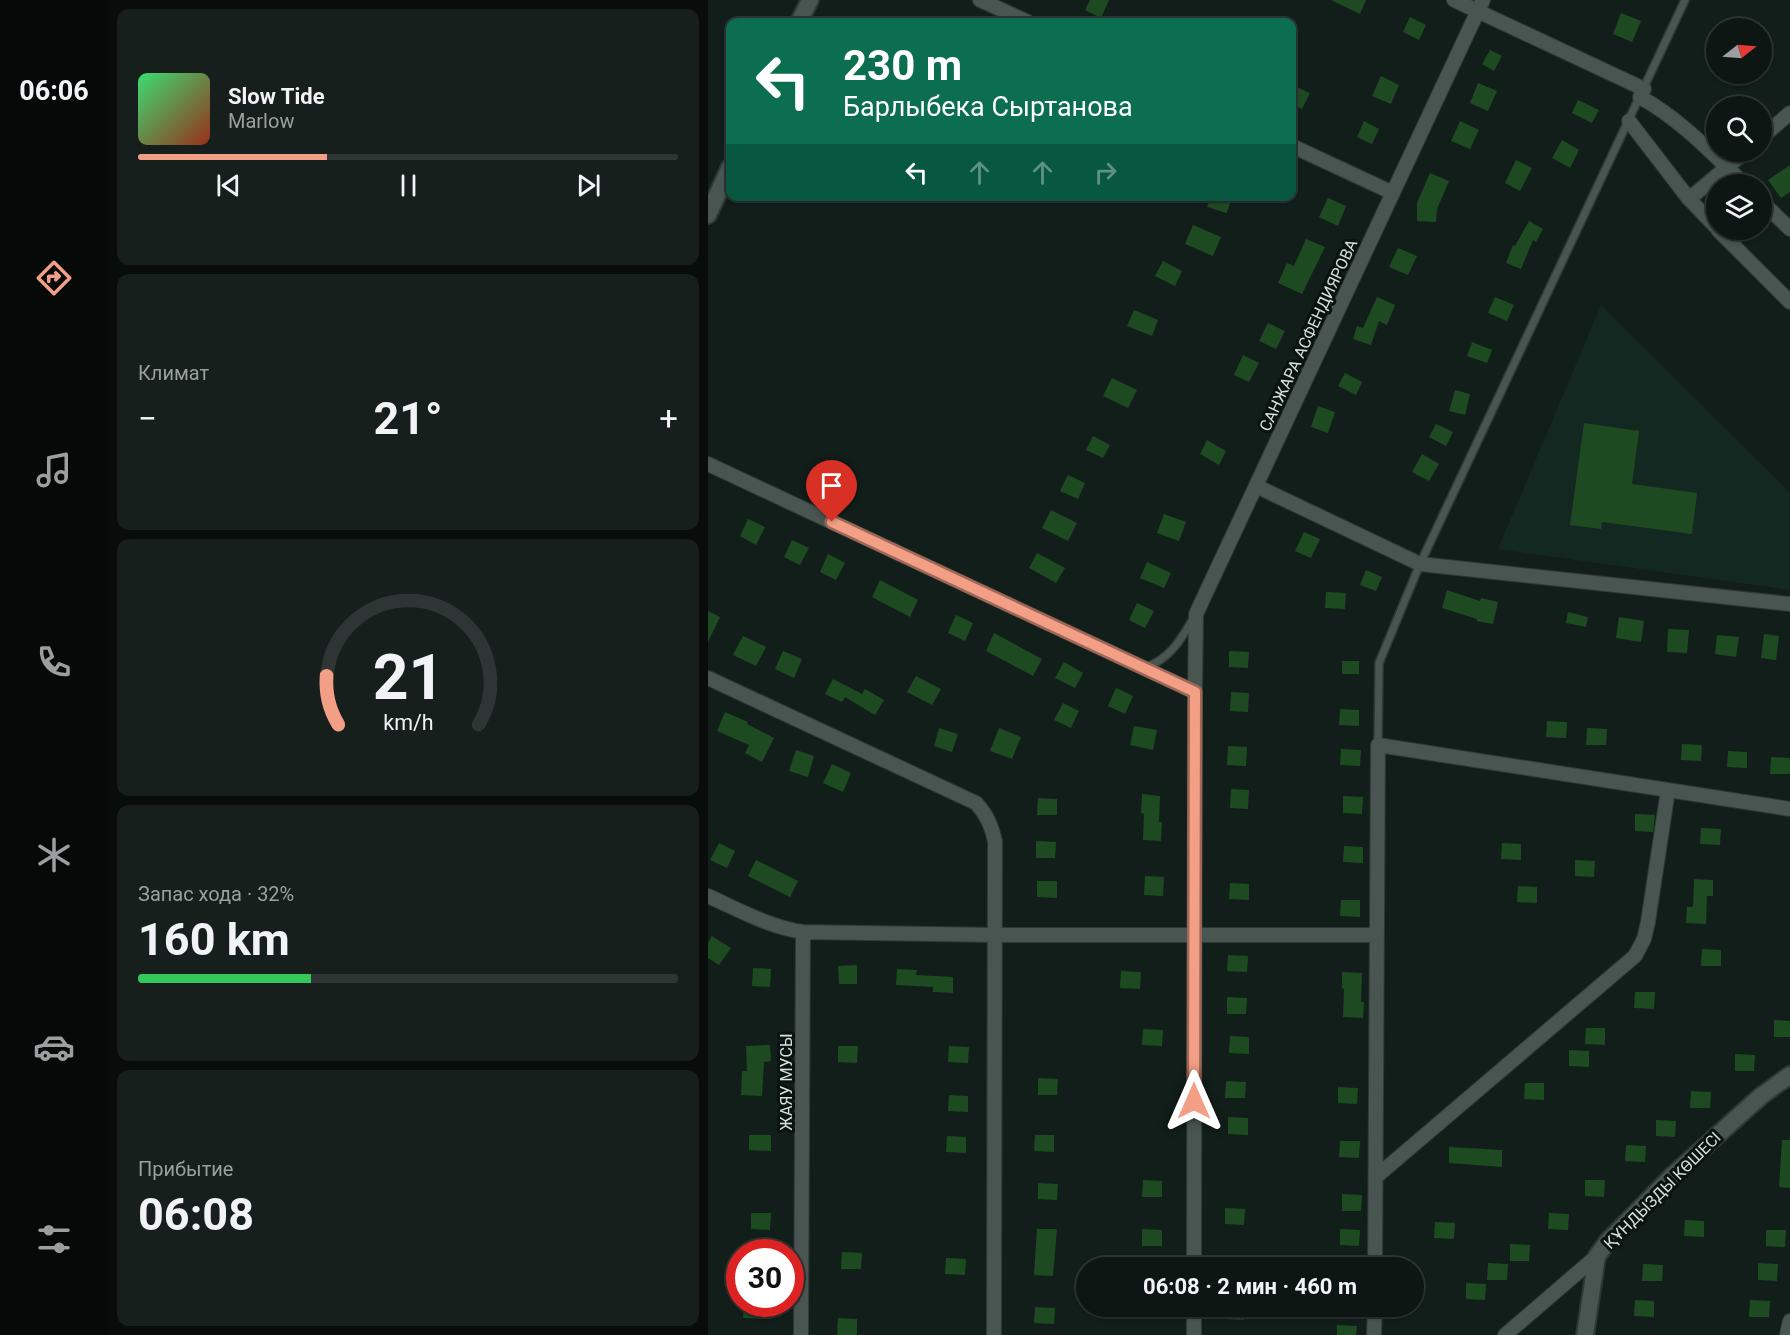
<!DOCTYPE html>
<html lang="ru">
<head>
<meta charset="utf-8">
<style>
  :root { --surface:#0e1614; --page:#171f1d; --text:#f1f3f6; --muted:#9b9fa0; --line:#2e3534; --accent:#f39f86 }
  body { margin:0; font-family:Roboto,sans-serif; background:var(--page); color:var(--text); height:100vh; display:flex; flex-direction:column; font-size:22px; white-space:nowrap }
  * { box-sizing:border-box; margin:0 }
  p { font-size:20px; color:var(--muted) }
  .icon { flex:none; width:33px; height:33px; fill:none; stroke:currentColor; stroke-width:2; stroke-linecap:round; stroke-linejoin:round }
  .map { position:relative; flex:1; overflow:hidden }
  .drawer { display:flex; flex-direction:column; gap:9px; padding:9px; background:#080c0b; width:600px }
  .drawer>* { flex:none }
  .hud { position:absolute; left:18px; top:18px; width:570px; height:183px; border-radius:12px; box-shadow:0 2px 4px #0004,0 0 0 2px var(--line); background:#0b6e4f; color:#fff; overflow:hidden }
  .needle { width:39px; rotate:73deg }
  .tools { position:absolute; left:998px; top:18px; display:grid; gap:12px }
  .tools a { display:grid; place-items:center; width:66px; height:66px; border-radius:50%; background:var(--surface); box-shadow:0 2px 4px #0004,0 0 0 2px var(--line); font-size:30px }
  .speed { position:absolute; left:18px; top:1239px; display:flex; gap:12px; font-size:30px; font-weight:700; text-align:center }
  .speed>* { display:grid; place-content:center; width:78px; height:78px; border-radius:50%; background:var(--surface); box-shadow:0 2px 4px #0004,0 0 0 2px var(--line); line-height:1 }
  .speed .limit { border:9px solid #d22; background:#fff; color:#111 }
  .pin { position:absolute; display:grid; place-items:center; width:51px; height:51px; color:#fff; margin:-62px -26px; border-radius:50% 50% 50% 0; rotate:-45deg; box-shadow:0 0 6px #0007 }
  .pin .icon { rotate:45deg }
  .me { position:absolute; width:66px; margin:-33px; rotate:0deg; stroke-linejoin:round; filter:drop-shadow(0 0 4px #0008) }
  .turn { display:flex; align-items:center; gap:21px; height:126px; padding:0 18px; font-size:27px }
  .turn .icon { width:78px; height:78px; stroke-width:2.5 }
  .turn b { display:block; font-size:42px; line-height:51px }
  .lanes { display:flex; align-items:center; height:57px; padding:0 18px; background:#0003; justify-content:center; gap:30px; direction:ltr }
  .lanes .off { opacity:.35 }
  .big { font-size:45px; font-weight:700; line-height:1.1 }
  .drawer .tile { flex:1; display:flex; flex-direction:column; justify-content:center; gap:9px; min-width:0; padding:0 21px; border-radius:12px; background:var(--page) }
  .drawer .dial { align-items:center; gap:0 }
  .dial svg { height:156px; overflow:visible; fill:none; stroke:var(--line); stroke-width:7; stroke-linecap:round; text-anchor:middle }
  .dial text { fill:var(--text); stroke:none }
  .song { display:flex; align-items:center; gap:18px }
  .cover { width:72px; height:72px; border-radius:9px; background:linear-gradient(135deg,hsl(140 70% 55%),hsl(10 70% 35%)) }
  .played { height:6px; border-radius:3px; background:linear-gradient(90deg,var(--accent) 35%,var(--line) 35%) }
  .keys { display:flex; justify-content:space-around; direction:ltr }
  .heat { display:flex; justify-content:space-between; align-items:center; font-size:33px; direction:ltr }
  .charge { height:9px; border-radius:4px; background:linear-gradient(90deg,#34c759 32%,var(--line) 0) }
  .trip { position:absolute; left:368px; top:1257px; width:348px; height:60px; border-radius:30px; background:var(--surface); box-shadow:0 2px 4px #0004,0 0 0 2px var(--line); font-weight:700; line-height:60px; text-align:center }
  main { display:flex; flex:1; min-height:0 }
  .tabs { display:flex; flex-direction:column; width:108px; justify-content:space-around; align-items:center; background:#060908; color:var(--muted) }
  .tabs .icon { width:42px; height:42px }
  .tabs .selected { color:var(--accent) }
  .tabs b { font-size:27px; color:var(--text) }
  .map>svg:first-child { display:block }
  .built { fill:#142822 }
  .building { fill:#1e4a22 }
  .lines { fill:none; stroke-linecap:round; stroke-linejoin:round }
  .service-casing { stroke:#303835; stroke-width:10 }
  .minor-casing { stroke:#303835; stroke-width:16 }
  .tertiary-casing { stroke:#303835; stroke-width:20 }
  .service { stroke:#485550; stroke-width:7 }
  .minor { stroke:#485550; stroke-width:14 }
  .tertiary { stroke:#485550; stroke-width:16 }
  .route-casing { stroke:#9e6757; stroke-width:15 }
  .route { stroke:#f39f86; stroke-width:10 }
  .labels { text-anchor:middle; stroke-width:6; stroke-linejoin:round; paint-order:stroke }
  .street-label { font-size:16px; fill:#d8e0dd; stroke:#091411 }
</style>
</head>
<body>
<main>
<nav class="tabs">
<b>06:06</b>
<svg class="icon selected" aria-label="directions" viewBox="0 0 24 24"><path d="M12 3l9 9-9 9-9-9zM9 14v-3h6M13 9l2 2-2 2"/></svg>
<svg class="icon" aria-label="music" viewBox="0 0 24 24"><path d="M9 18V5l10-2v13"/><circle cx="6" cy="18" r="3"/><circle cx="16" cy="16" r="3"/></svg>
<svg class="icon" aria-label="phone" viewBox="0 0 24 24"><path d="M5 4h4l2 5-3 2q2 4 5 5l2-3 5 2v4C11 20 4 13 5 4z"/></svg>
<svg class="icon" aria-label="climate" viewBox="0 0 24 24"><path d="M12 3v18M4 7l16 10M4 17L20 7"/></svg>
<svg class="icon" aria-label="car" viewBox="0 0 24 24"><path d="M5 17H2v-5l4-1 3-4h7l3 4 3 1v5h-3M9 17h6M6 11h13"/><circle cx="7" cy="17" r="2"/><circle cx="17" cy="17" r="2"/></svg>
<svg class="icon" aria-label="filters" viewBox="0 0 24 24"><path d="M4 7h16M4 17h16"/><circle cx="9" cy="7" r="2"/><circle cx="15" cy="17" r="2"/></svg>
</nav>
<section class="drawer">
<div class="tile">
<div class="song"><i class="cover"></i><div><b>Slow Tide</b><p>Marlow</p></div></div>
<div class="played"></div>
<div class="keys"><svg class="icon" aria-label="previous" viewBox="0 0 24 24"><path d="M18 5L8 12l10 7zM5 5v14"/></svg><svg class="icon" aria-label="pause" viewBox="0 0 24 24"><path d="M8 5v14M16 5v14"/></svg><svg class="icon" aria-label="next" viewBox="0 0 24 24"><path d="M6 5l10 7-10 7zM19 5v14"/></svg></div>
</div>
<div class="tile"><p>Климат</p>
<div class="heat"><a>−</a><b class="big">21°</b><a>+</a></div>
</div>
<div class="tile dial"><svg viewBox="0 0 100 80">
<path d="M14 69A42 42 0 1 1 86 69"/>
<path d="M14 69A42 42 0 0 1 8 44" stroke="#f39f86"/>
<text x="50" y="56" font-size="32" font-weight="700">21</text>
<text x="50" y="72" font-size="11">km/h</text>
</svg></div>
<div class="tile"><p>Запас хода · 32%</p><b class="big">160 km</b><div class="charge"></div></div>
<div class="tile"><p>Прибытие</p><b class="big">06:08</b></div>
</section>
<div class="map">
<svg width="1082" height="1335" viewBox="0 0 1082 1335">
  <rect width="100%" height="100%" fill="#121e1a"/>
  <path class="built" d="M893,305L1082,493V590L790,549Z"/>
  <path class="building" d="M382,0H401L393,18L377,10Z
    M623,0H658L652,14Z
    M913,13L933,21L924,42L905,34Z
    M702,17L718,25L711,40L695,32Z
    M782,50L794,56L786,71L774,64Z
    M673,76L691,85L683,104L664,96Z
    M770,83L789,91L780,111L762,103Z
    M586,86L602,93L594,109L584,104V92Z
    M870,100L891,110L884,123L864,113Z
    M656,121L671,129L664,144L649,137Z
    M752,121L771,130L762,149L743,141Z
    M854,140L871,150L862,168L844,158Z
    M808,160L824,168L812,191L797,183Z
    M1082,165V192L1073,198L1060,180Z
    M722,173L741,181L729,209L728,222L709,221V203Z
    M503,196H524L519,213L499,207Z
    M620,198L638,206L630,226L611,217Z
    M821,221L835,229L828,242L825,240L813,269L798,263L805,245L807,246Z
    M485,225L513,237L505,256L477,244Z
    M598,239L617,247L594,294L570,283L579,263L586,266Z
    M690,248L709,256L700,275L681,267Z
    M455,261L474,271L467,286L447,276Z
    M669,297L687,305L679,325L671,321L663,345L645,339L649,326L655,328Z
    M787,297L806,305L799,321L780,313Z
    M426,310L450,320L444,336L419,326Z
    M560,323L577,331L568,349L551,341Z
    M764,342L784,350L779,363L759,356Z
    M535,355L551,363L541,382L526,375Z
    M637,373L654,382L648,395L630,386Z
    M404,378L429,390L420,408L395,396Z
    M747,390L762,394L757,415L741,411Z
    M610,406L627,412L620,433L603,427Z
    M876,423L931,431L924,484L989,493L984,534L894,522L893,529L862,525Z
    M728,424L745,432L738,446L721,437Z
    M385,436L402,445L395,458L378,450Z
    M499,440L518,451L511,465L492,454Z
    M714,454L731,464L721,481L704,472Z
    M360,475L377,483L370,499L352,491Z
    M343,510L369,523L360,541L334,528Z
    M456,514L478,522L471,541L449,533Z
    M40,519L57,527L48,545L32,536Z
    M596,532L612,539L603,558L587,551Z
    M84,540L101,548L92,565L76,557Z
    M329,553L357,568L348,583L321,568Z
    M120,554L137,563L128,580L112,572Z
    M439,562L463,573L456,588L432,578Z
    M658,570L674,577L668,591L652,585Z
    M172,580L210,600L202,617L164,597Z
    M739,590L772,601L773,598L790,602L785,624L769,621V619L734,608Z
    M618,592L638,593L637,609L617,608Z
    M429,603L446,611L437,628L421,620Z
    M0,611L12,617L0,642Z
    M860,612L880,617L878,627L858,623Z
    M248,615L265,623L257,641L240,633Z
    M911,617L936,621L933,642L908,638Z
    M960,629L981,630L979,653L959,652Z
    M286,633L334,659L325,676L278,651Z
    M1056,634L1071,636L1068,660L1053,658Z
    M1009,635L1031,637L1028,657L1007,654Z
    M35,636L58,647L48,666L25,655Z
    M75,651L94,659L86,678L67,669Z
    M521,651L541,652L540,668L521,667Z
    M634,661H651V674H634Z
    M356,662L375,673L367,688L347,678Z
    M208,676L233,689L224,705L199,692Z
    M125,679L154,694L157,689L176,700L167,715L137,697L134,702L117,694Z
    M408,688L425,696L417,714L400,706Z
    M523,692L541,693L540,712L522,711Z
    M355,703L371,711L363,728L346,720Z
    M632,709L651,710V726L631,725Z
    M17,712L40,722L39,724L66,738L54,762L37,753L41,745L9,731Z
    M839,721L859,722L858,738L838,737Z
    M426,726L449,730L445,750L422,745Z
    M231,728L250,734L244,752L226,746Z
    M291,728L313,737L304,759L282,751Z
    M879,728L899,729L898,745H878Z
    M974,744L994,745L993,761L973,760Z
    M520,746L539,747L538,766L519,765Z
    M633,749L653,750L652,766L632,765Z
    M88,750L106,756L100,777L81,771Z
    M1020,751L1039,752V768L1019,767Z
    M1063,757L1082,758V774H1062Z
    M124,764L143,773L135,792L115,783Z
    M523,789L541,790L540,809L522,808Z
    M434,794L452,796L451,822H454L453,841L435,840L436,814L433,813Z
    M635,796L655,797L654,814L635,813Z
    M330,798L349,799V815H329Z
    M927,814L947,815L945,832L927,831Z
    M993,828L1013,829L1012,845L992,844Z
    M328,841L348,842L347,858H328Z
    M11,843L27,851L19,868L2,860Z
    M794,843L813,844V860L793,859Z
    M636,846L655,847V863L635,862Z
    M48,860L90,881L82,897L40,876Z
    M867,860L887,861L886,877L867,876Z
    M437,876L456,877L455,896L436,895Z
    M986,879L1005,880V896H999L998,924L978,923L979,907H985Z
    M329,881H349V898L329,897Z
    M522,883L541,884V900L521,899Z
    M810,886L829,887V903L809,902Z
    M633,900H652V917L632,916Z
    M4,936L23,948L11,965L0,958V943Z
    M994,949L1013,950V966H993Z
    M520,955L540,956L539,972L519,971Z
    M149,965V984H131L130,966Z
    M45,968L63,969L62,987L44,986Z
    M189,969L209,970L208,975L245,977V993L225,992V987L188,985Z
    M413,971L433,972L432,989L412,988Z
    M634,972L654,973L653,1002H656L655,1018L635,1017L636,989L634,988Z
    M927,992H947L946,1009L926,1008Z
    M519,997L539,998L538,1014H519Z
    M1066,1020L1082,1021V1037H1066Z
    M878,1028H897V1045L877,1044Z
    M435,1029L455,1030L454,1046L434,1045Z
    M522,1036L541,1037V1054L521,1053Z
    M62,1045L63,1061L56,1062L54,1096L33,1095L34,1071H39L38,1046Z
    M130,1046H150L149,1063L130,1062Z
    M241,1046L261,1047L260,1063L240,1062Z
    M861,1050L881,1051V1067L861,1066Z
    M1027,1054L1047,1055L1046,1071H1027Z
    M330,1078L350,1079L349,1095H330Z
    M518,1081L538,1082L537,1098H517Z
    M817,1083H836V1100L816,1099Z
    M630,1087L650,1088L649,1104L630,1103Z
    M983,1091L1003,1092L1002,1108H982Z
    M241,1095L260,1096V1112L240,1111Z
    M520,1117L540,1118V1135L520,1134Z
    M948,1120L968,1121L967,1137L948,1136Z
    M41,1135H63V1151L41,1150Z
    M327,1135H346V1152L326,1151Z
    M239,1136L258,1137V1153L238,1152Z
    M1074,1140H1082V1188L1071,1187Z
    M632,1141H652L651,1158L631,1157Z
    M918,1145L938,1146L937,1162L917,1161Z
    M741,1147L794,1150V1167L741,1163Z
    M435,1180L454,1181V1197H434Z
    M877,1180H897L896,1197L877,1196Z
    M330,1183L350,1184L349,1200L330,1199Z
    M634,1194L654,1195L653,1211H634Z
    M517,1208L537,1209L536,1225L517,1224Z
    M43,1213H63L62,1230L43,1229Z
    M841,1213L861,1214L860,1230L840,1229Z
    M977,1220L996,1221V1237L976,1236Z
    M727,1222L747,1223L746,1239L726,1238Z
    M329,1229H349L345,1276L326,1275Z
    M434,1229L454,1230V1246H434Z
    M632,1229L652,1230L651,1246L632,1245Z
    M1058,1230H1078L1077,1247L1058,1246Z
    M802,1244L822,1245L821,1261H802Z
    M134,1252L154,1253L153,1269H133Z
    M238,1258L258,1259L257,1275L237,1274Z
    M518,1258H538L537,1268H517Z
    M780,1263L800,1264L799,1280H779Z
    M1050,1263L1070,1264L1069,1281L1050,1280Z
    M935,1264L955,1265L954,1281H934Z
    M758,1283L778,1284L777,1300L758,1299Z
    M927,1300L946,1301V1317L926,1316Z
    M1042,1300L1062,1301L1061,1317H1041Z
    M36,1304H64L63,1319L35,1318Z
    M517,1306H537L536,1320L516,1319Z
    M327,1307L347,1308L346,1324L326,1323Z
    M130,1318L149,1319V1335H129Z
    M629,1325L649,1326L648,1335H629Z"/>
  <g class="lines">
    <defs>
      <path id="service" d="M438,667C462,659 473,639 485,619
        M670,745L671,663L712,564L977,0"/>
      <path id="minor" d="M272,0L320,22
        M746,0L936,89
        M932,97C972,119 1004,153 1036,184
        M921,121L981,199L1008,227
        M1053,138L1082,113
        M584,146L685,193
        M981,199L1037,152
        M1053,201L1082,229
        M1010,230L1082,302
        M0,464L487,692L486,1268
        M548,486L712,564L1082,604
        M0,678L268,803C279,815 283,825 287,841L286,1335
        M487,692L488,614L775,0
        M0,896C31,910 61,927 95,932L93,1335
        M95,932L287,935H669
        M669,1176L927,956L936,939L940,922L960,790
        M667,1268L670,745L1082,809
        M486,1335V1306
        M666,1335L667,1306
        M797,1335L889,1256
        M1079,1335L1082,1321"/>
      <path id="tertiary" d="M91,22L102,0
        M0,215L22,167
        M877,1335L889,1256L900,1241L964,1176L1053,1096L1082,1075"/>
    </defs>
    <use href="#service" class="service-casing"/>
    <use href="#minor" class="minor-casing"/>
    <use href="#tertiary" class="tertiary-casing"/>
    <use href="#service" class="service"/>
    <use href="#minor" class="minor"/>
    <use href="#tertiary" class="tertiary"/>
  </g>
  <g class="lines">
    <defs>
      <path id="route" d="M124,522L487,692L486,1101"/>
    </defs>
    <use href="#route" class="route-casing"/>
    <use href="#route" class="route"/>
  </g>
  <g class="labels">
    <g class="street-label">
      <text transform="translate(600 335) rotate(-65)" y="6">САНЖАРА АСФЕНДИЯРОВА</text>
      <text transform="translate(78 1082) rotate(-90)" y="6">ЖАЯУ МУСЫ</text>
      <text transform="translate(954 1190) rotate(-45)" y="6">ҚҰНДЫЗДЫ КӨШЕСІ</text>
    </g>
  </g>
</svg>
<div class="tools">
<a><svg class="needle" viewBox="-14 -14 28 28"><path d="M0-13l5 13h-10z" fill="#e53935"/><path d="M0 13l5-13h-10z" fill="#9b9fa0"/></svg></a>
<a><svg class="icon" aria-label="search" viewBox="0 0 24 24"><circle cx="10" cy="10" r="6"/><path d="M15 15l6 6"/></svg></a>
<a><svg class="icon" aria-label="layers" viewBox="0 0 24 24"><path d="M12 4l9 5-9 5-9-5zM3 14l9 5 9-5"/></svg></a>
</div>
<div class="speed"><div class="limit">30</div></div>
<div class="pin" style="left:124px;top:522px;background:#d93025"><svg class="icon" aria-label="arrive" viewBox="0 0 24 24"><path d="M6 21V4h12l-3 4 3 4H6"/></svg></div>
<svg class="me" style="left:486px;top:1101px" viewBox="-20 -20 40 40"><path d="M0-17L14 15 0 8-14 15z" fill="#f39f86" stroke="#fff" stroke-width="4"/></svg>
<div class="trip">06:08 · 2 мин · 460 m</div>
<div class="hud">
<div class="turn"><svg class="icon" aria-label="left" viewBox="0 0 24 24"><path d="M17 20v-9H6M10 6l-5 5 5 5"/></svg><div><b>230 m</b>Барлыбека Сыртанова</div></div>
<div class="lanes"><svg class="icon" aria-label="left" viewBox="0 0 24 24"><path d="M17 20v-9H6M10 6l-5 5 5 5"/></svg><svg class="icon off" aria-label="ahead" viewBox="0 0 24 24"><path d="M12 20V5M6 11l6-6 6 6"/></svg><svg class="icon off" aria-label="ahead" viewBox="0 0 24 24"><path d="M12 20V5M6 11l6-6 6 6"/></svg><svg class="icon off" aria-label="right" viewBox="0 0 24 24"><path d="M7 20v-9h11M14 6l5 5-5 5"/></svg></div>
</div>
</div>
</main>
</body>
</html>
